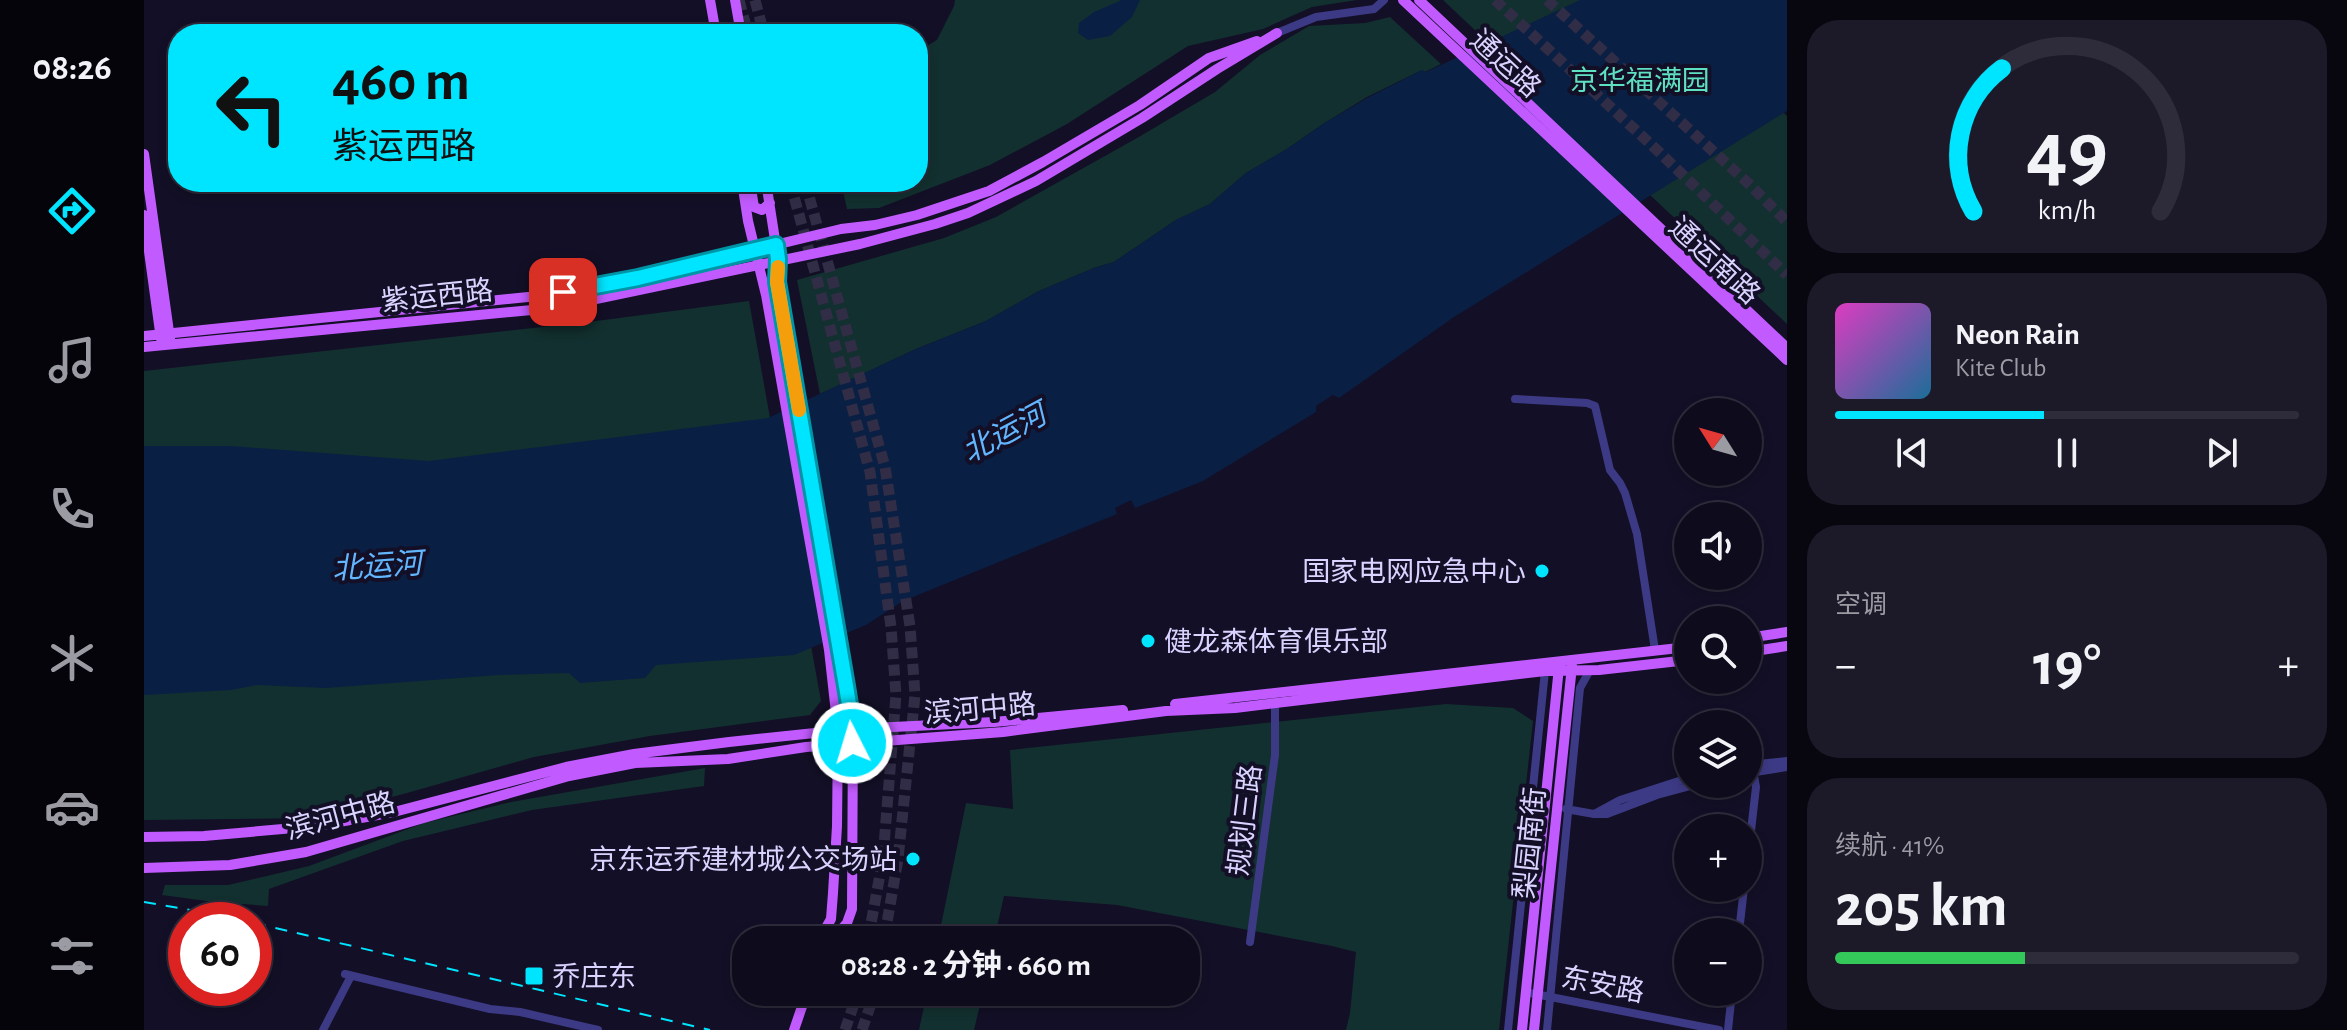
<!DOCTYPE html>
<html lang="zh">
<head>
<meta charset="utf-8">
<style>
  :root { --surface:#0e0b1c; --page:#1c1929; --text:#f1f3f6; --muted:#9b9ba3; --line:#2e2b3b; --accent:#00e5ff }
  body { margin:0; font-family:"Alegreya Sans","Noto Sans SC",sans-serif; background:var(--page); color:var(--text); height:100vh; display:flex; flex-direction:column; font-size:30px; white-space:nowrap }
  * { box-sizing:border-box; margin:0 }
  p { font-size:26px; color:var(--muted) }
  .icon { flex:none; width:44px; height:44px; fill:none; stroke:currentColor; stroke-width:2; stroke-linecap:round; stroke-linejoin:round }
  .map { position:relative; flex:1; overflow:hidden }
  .details { display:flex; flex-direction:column; gap:20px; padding:20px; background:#08060f; width:560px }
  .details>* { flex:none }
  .hud { position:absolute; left:24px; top:24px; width:760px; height:168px; border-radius:32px; box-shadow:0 4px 12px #0003,0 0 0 2px var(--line); background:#00e5ff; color:#111; overflow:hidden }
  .needle { width:52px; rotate:307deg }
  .buttons { position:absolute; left:1530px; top:398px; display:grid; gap:16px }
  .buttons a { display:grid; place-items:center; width:88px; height:88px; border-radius:50%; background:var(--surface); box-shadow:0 4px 12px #0003,0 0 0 2px var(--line); font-size:40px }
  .speed { position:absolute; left:24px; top:902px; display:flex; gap:16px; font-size:40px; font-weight:700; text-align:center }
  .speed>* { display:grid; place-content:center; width:104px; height:104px; border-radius:50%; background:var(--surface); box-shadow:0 4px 12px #0003,0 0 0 2px var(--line); line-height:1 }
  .speed .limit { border:12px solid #d22; background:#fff; color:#111 }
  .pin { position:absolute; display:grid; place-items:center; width:68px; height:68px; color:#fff; margin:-34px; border-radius:16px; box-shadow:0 4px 12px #0006 }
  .me { position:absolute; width:88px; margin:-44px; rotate:355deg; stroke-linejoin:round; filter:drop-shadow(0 0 6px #0008) }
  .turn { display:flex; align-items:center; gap:28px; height:168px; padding:0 32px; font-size:36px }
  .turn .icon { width:104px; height:104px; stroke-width:2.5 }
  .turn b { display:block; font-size:56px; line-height:68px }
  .big { font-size:60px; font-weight:700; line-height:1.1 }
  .details .card { flex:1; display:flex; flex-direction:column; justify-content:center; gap:12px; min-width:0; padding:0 28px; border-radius:32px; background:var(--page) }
  .details .dial { align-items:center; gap:0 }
  .dial svg { height:208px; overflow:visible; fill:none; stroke:var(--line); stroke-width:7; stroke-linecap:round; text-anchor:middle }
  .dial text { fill:var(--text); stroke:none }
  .song { display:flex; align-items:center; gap:24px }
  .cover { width:96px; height:96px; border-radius:12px; background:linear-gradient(135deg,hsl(310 70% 55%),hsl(200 70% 35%)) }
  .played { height:8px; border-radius:4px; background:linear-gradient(90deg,var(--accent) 45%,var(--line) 45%) }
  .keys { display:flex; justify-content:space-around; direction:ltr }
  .heat { display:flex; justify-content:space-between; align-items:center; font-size:44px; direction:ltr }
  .charge { height:12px; border-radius:6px; background:linear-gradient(90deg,#34c759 41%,var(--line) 0) }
  .trip { position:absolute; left:588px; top:926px; width:468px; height:80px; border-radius:32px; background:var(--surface); box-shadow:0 4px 12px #0003,0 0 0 2px var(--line); font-weight:700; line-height:80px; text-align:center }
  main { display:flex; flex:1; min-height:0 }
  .tab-bar { display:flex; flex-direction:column; width:144px; justify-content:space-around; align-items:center; background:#06040b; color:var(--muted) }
  .tab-bar .icon { width:56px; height:56px }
  .tab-bar .selected { color:var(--accent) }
  .tab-bar b { font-size:36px; color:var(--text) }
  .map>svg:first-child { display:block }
  .green { fill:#12302f }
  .water { fill:#0a1f44 }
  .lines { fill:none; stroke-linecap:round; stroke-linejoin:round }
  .highway-tunnel { stroke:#312d47; stroke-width:11; stroke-dasharray:11 5.5; stroke-linecap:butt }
  .minor { stroke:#3d3a85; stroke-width:8 }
  .major { stroke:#c25bff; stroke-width:10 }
  .rail { stroke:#00e5ff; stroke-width:2; stroke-dasharray:12 10; stroke-linecap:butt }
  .route-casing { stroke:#0095a6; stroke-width:20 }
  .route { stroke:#00e5ff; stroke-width:14 }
  .slow { stroke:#f59e0b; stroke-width:14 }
  .poi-dot { fill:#00e5ff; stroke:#130f26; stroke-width:3 }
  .labels { text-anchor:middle; stroke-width:8; stroke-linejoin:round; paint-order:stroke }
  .street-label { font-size:28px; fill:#d9d4ff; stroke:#130f26 }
  .park-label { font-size:28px; fill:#5fe0c0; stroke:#130f26 }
  .poi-label { font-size:28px; fill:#d9d4ff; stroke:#130f26; text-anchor:end }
  .water-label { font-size:30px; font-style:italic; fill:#62b6ff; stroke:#130f26 }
</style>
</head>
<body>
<main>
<nav class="tab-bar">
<b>08:26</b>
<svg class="icon selected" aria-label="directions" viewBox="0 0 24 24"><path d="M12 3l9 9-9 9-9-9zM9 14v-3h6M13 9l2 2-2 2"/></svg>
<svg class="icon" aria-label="music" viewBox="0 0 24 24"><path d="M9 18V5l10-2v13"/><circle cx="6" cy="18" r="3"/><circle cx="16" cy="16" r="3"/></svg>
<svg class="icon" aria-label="phone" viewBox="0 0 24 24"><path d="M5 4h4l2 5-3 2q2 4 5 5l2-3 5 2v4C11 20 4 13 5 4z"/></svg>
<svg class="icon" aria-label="climate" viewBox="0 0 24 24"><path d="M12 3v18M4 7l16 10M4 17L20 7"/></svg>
<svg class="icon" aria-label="car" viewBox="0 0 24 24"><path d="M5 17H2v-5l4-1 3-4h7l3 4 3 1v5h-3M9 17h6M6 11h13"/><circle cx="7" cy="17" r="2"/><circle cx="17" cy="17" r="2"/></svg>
<svg class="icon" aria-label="filters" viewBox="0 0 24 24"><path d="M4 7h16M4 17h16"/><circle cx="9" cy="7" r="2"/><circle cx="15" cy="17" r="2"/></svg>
</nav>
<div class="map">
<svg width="1643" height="1030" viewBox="0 0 1643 1030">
  <rect width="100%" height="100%" fill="#130f26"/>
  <path class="green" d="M811,0H1213L1168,7L1119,29L1044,46L923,124L846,165L735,208L703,209L697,182H774V51L793,40L810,6Z
    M1299,0H1526L1643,116V324Z
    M1246,17L1297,64L1281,72L1278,70L1223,97L1179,124L1143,149L1102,173L1066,204L1032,220L970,262L950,268L895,291L842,321L772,349L676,394L653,280L800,238L852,217L993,138L1071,92L1116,55L1165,26L1221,23Z
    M605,301L677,701L666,715L506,736L390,757L263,793L168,818L0,820V371L452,321Z
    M1302,704L1369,708L1389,721L1355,1030H1202L1206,1013L1212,952L1188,946L973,905L860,896L850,940H794L822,803L869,809L866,750Z
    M561,768L560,786L388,810L259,841L125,889L124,906L70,902L18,895L21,885H84L165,866L280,823L367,802Z
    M783,992H839L830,1030H775Z"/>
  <path class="water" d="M978,0H996L988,17L966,36L944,40L934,33L935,23L950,12Z
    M1436,0H1643V111L1310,317L1195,398L1189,395L1172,406V412L1059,481L991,508L987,500L971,508L973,514L759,601L722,625L650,655L512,665L501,678L436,683L425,673L355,675L182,688L113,685L87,690L0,695V446H87L285,461L624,418L772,349L842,321L895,291L950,268L970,262L1032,220L1066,204L1102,173L1143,149L1179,124L1223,98L1278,70L1282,72Z"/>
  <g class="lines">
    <path class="highway-tunnel" d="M595,0L604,34
      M611,0L620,34
      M1351,0L1514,151L1643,275
      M1403,0L1604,183L1643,222
      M646,182L726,472L747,627L752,695L739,858L724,940
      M661,182L741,467L766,626L771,695L754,859L740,940
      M701,1030L714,992
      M718,1030L731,992"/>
    <path class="minor" d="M1133,33L1172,17L1230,9L1240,0
      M1371,399L1443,403L1451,406L1466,470L1476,483L1481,493L1493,534L1511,650
      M1604,765L1643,761
      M1605,773L1643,767
      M1422,809L1450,814H1463L1513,795L1554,784
      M1452,813L1476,800L1544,778
      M1604,857L1612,787L1608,764
      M1595,932L1600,888
      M1106,942L1131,755V703
      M201,974L346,1009L376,1012L454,1030
      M1381,992L1575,1030
      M179,1030L207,976
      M1364,1030L1401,671
      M1403,1030L1436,688L1446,670
      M1584,1030L1588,992"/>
    <path class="major" d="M566,0L572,34
      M591,0L597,34
      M1259,0L1643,360
      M1275,0L1643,348
      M0,154L26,339
      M598,182L604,221L622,295L685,650L694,731L693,826L689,893L687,919L675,940
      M606,182L610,207L618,210L626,203
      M622,182L634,259V291L709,729L708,909L703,923L688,940
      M0,215L17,339
      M0,336L394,296L494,278L697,229L731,225L773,215L845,191L899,162L996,105L1065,58L1113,41
      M0,347L409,308L716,244L791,224L824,213L892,181L998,118L1073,69L1133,33
      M1604,638L1643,632
      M1604,652L1643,646
      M1031,704L1544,647
      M0,837L60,836L173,826L250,812L422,767L490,754L585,742L709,729L850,722L979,710
      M0,868L86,865L162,852L425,776L491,763L584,759L662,747L859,732L1022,711L1091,708L1401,671L1455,670L1544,660
      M650,1030L663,992
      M1378,1030L1415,667
      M1390,1030L1428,666"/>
    <path class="rail" d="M0,902L104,920
      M110,923L566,1030"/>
  </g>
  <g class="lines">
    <defs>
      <path id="route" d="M419,292L494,278L632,245L634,259L633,282L702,686L709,729L708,743"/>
    </defs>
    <use href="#route" class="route-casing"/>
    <use href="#route" class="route"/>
    <path class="slow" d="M634,267L633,282L655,410"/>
  </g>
  <g class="poi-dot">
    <circle cx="1398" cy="571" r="8"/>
    <circle cx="1004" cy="641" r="8"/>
    <circle cx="769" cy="859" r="8"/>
    <rect x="380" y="966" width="20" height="20" rx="4"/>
  </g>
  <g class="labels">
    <g class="street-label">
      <text transform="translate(1362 63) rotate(43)" y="10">通运路</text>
      <text transform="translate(1571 260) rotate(43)" y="10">通运南路</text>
      <text transform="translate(293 295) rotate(-6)" y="10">紫运西路</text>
      <text transform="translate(836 708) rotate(-5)" y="10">滨河中路</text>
      <text transform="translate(196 815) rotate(-15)" y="10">滨河中路</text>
      <text transform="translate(1100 820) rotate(-83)" y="10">规划三路</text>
      <text transform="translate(1385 843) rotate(-84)" y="10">梨园南街</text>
      <text transform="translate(1459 984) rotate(11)" y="10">东安路</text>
    </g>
    <g class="park-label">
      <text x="1496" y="90">京华福满园</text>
    </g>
    <g class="poi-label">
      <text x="1382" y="581">国家电网应急中心</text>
      <text x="1020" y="651" text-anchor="start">健龙森体育俱乐部</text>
      <text x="753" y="869">京东运乔建材城公交场站</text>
      <text x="408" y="986" text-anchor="start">乔庄东</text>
    </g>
    <g class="water-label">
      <text transform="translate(860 433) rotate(-28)" y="10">北运河</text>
      <text transform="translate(233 566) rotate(-4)" y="10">北运河</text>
    </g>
  </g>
</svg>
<div class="buttons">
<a><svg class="needle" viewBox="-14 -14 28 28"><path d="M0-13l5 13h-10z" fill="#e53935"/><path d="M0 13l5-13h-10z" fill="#9b9ba3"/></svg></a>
<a><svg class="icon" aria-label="sound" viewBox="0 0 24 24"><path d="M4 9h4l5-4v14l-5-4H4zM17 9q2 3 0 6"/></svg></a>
<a><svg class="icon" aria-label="search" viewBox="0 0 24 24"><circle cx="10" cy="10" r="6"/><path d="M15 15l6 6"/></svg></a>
<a><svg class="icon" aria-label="layers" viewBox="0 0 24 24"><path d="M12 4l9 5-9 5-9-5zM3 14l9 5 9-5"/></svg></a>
<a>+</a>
<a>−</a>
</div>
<div class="speed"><div class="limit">60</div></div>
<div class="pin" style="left:419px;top:292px;background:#d93025"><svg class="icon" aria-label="arrive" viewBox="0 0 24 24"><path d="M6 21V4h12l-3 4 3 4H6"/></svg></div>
<svg class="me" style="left:708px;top:743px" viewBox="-20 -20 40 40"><circle r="17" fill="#00e5ff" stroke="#fff" stroke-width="3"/><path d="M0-11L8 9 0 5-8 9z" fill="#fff"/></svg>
<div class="trip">08:28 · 2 分钟 · 660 m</div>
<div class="hud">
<div class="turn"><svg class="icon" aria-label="left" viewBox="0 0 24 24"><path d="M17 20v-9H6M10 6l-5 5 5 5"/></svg><div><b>460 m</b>紫运西路</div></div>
</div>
</div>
<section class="details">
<div class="card dial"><svg viewBox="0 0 100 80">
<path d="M14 69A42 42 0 1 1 86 69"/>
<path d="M14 69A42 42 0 0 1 25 14" stroke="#00e5ff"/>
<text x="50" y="56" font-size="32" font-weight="700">49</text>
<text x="50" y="72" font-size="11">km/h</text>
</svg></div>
<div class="card">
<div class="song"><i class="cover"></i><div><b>Neon Rain</b><p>Kite Club</p></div></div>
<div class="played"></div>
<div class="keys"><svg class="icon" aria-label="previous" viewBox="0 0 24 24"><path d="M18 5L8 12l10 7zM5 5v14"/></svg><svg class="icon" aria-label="pause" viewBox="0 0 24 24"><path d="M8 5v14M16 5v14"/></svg><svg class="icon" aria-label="next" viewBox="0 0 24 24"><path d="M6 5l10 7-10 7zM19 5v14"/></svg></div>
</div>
<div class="card"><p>空调</p>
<div class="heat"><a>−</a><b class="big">19°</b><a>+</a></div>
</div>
<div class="card"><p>续航 · 41%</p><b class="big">205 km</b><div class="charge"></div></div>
</section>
</main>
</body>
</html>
